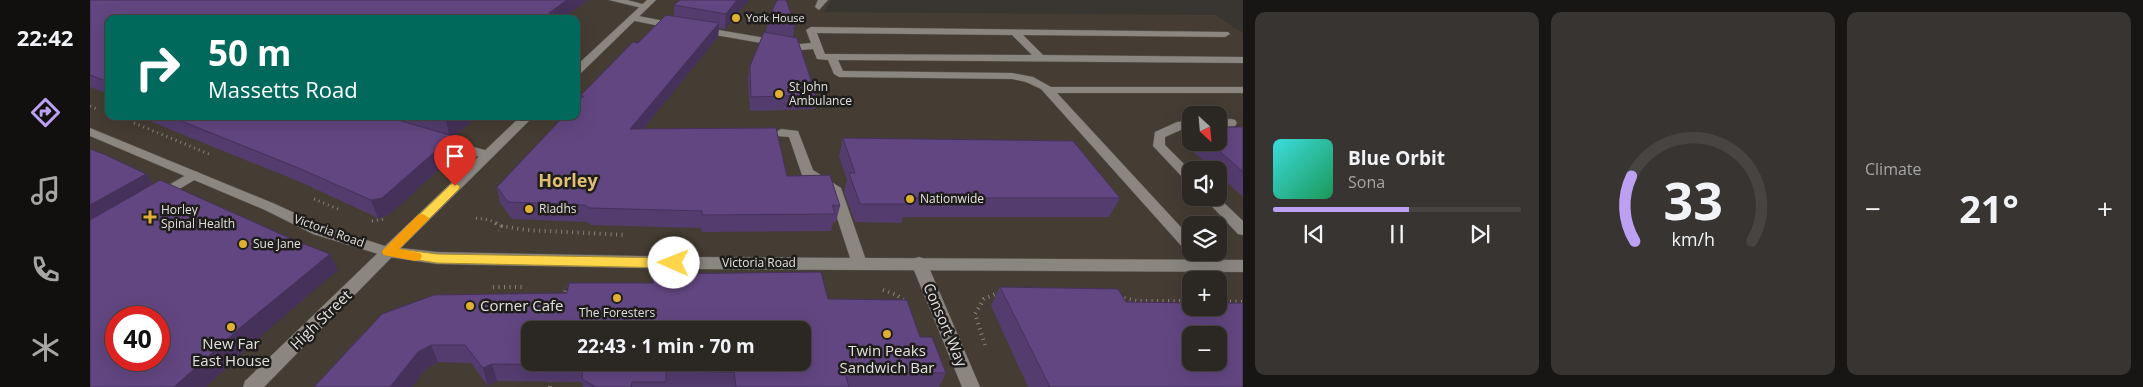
<!DOCTYPE html>
<html lang="en">
<head>
<meta charset="utf-8">
<style>
  :root { --surface:#2b2824; --page:#373431; --text:#f1f3f6; --muted:#a6a6a6; --line:#474441; --accent:#bca0f2 }
  body { margin:0; font-family:"Open Sans",sans-serif; background:var(--page); color:var(--text); height:100vh; display:flex; flex-direction:column; font-size:19px; white-space:nowrap }
  * { box-sizing:border-box; margin:0 }
  p { font-size:16px; color:var(--muted) }
  .icon { flex:none; width:28px; height:28px; fill:none; stroke:currentColor; stroke-width:2; stroke-linecap:round; stroke-linejoin:round }
  .map { position:relative; flex:1; overflow:hidden }
  .details { display:flex; flex-direction:column; gap:12px; padding:12px; background:#181614; width:900px }
  .details>* { flex:none }
  .guide { position:absolute; left:15px; top:15px; width:475px; height:105px; border-radius:10px; box-shadow:0 5px 20px #0002,0 0 0 1px var(--line); background:#00695c; color:#fff; overflow:hidden }
  .needle { width:32px; rotate:154deg }
  .buttons { position:absolute; left:1092px; top:106px; display:grid; gap:10px }
  .buttons a { display:grid; place-items:center; width:45px; height:45px; border-radius:10px; background:var(--surface); box-shadow:0 5px 20px #0002,0 0 0 1px var(--line); font-size:25px }
  .speed { position:absolute; left:15px; top:306px; display:flex; gap:10px; font-size:25px; font-weight:700; text-align:center }
  .speed>* { display:grid; place-content:center; width:65px; height:65px; border-radius:50%; background:var(--surface); box-shadow:0 5px 20px #0002,0 0 0 1px var(--line); line-height:1 }
  .speed .limit { border:8px solid #d22; background:#fff; color:#111 }
  .pin { position:absolute; display:grid; place-items:center; width:42px; height:42px; color:#fff; margin:-51px -21px; border-radius:50% 50% 50% 0; rotate:-45deg; box-shadow:0 0 5px #0007 }
  .pin .icon { rotate:45deg }
  .me { position:absolute; width:55px; margin:-28px; rotate:271deg; stroke-linejoin:round; filter:drop-shadow(0 0 4px #0008) }
  .turn { display:flex; align-items:center; gap:18px; height:105px; padding:0 20px; font-size:22px }
  .turn .icon { width:65px; height:65px; stroke-width:2.5 }
  .turn b { display:block; font-size:35px; line-height:42px }
  .big { font-size:38px; font-weight:700; line-height:1.1 }
  .details .widget { flex:1; display:flex; flex-direction:column; justify-content:center; gap:8px; min-width:0; padding:0 18px; border-radius:10px; background:var(--page) }
  .details .dial { align-items:center; gap:0 }
  .dial svg { height:130px; overflow:visible; fill:none; stroke:var(--line); stroke-width:7; stroke-linecap:round; text-anchor:middle }
  .dial text { fill:var(--text); stroke:none }
  .song { display:flex; align-items:center; gap:15px }
  .cover { width:60px; height:60px; border-radius:8px; background:linear-gradient(135deg,hsl(180 70% 55%),hsl(150 70% 35%)) }
  .played { height:5px; border-radius:2px; background:linear-gradient(90deg,var(--accent) 55%,var(--line) 55%) }
  .keys { display:flex; justify-content:space-around; direction:ltr }
  .heat { display:flex; justify-content:space-between; align-items:center; font-size:28px; direction:ltr }
  .details .tiles { flex:1; display:grid; gap:12px; grid-template-columns:repeat(3,1fr) }
  .trip { position:absolute; left:431px; top:321px; width:290px; height:50px; border-radius:10px; background:var(--surface); box-shadow:0 5px 20px #0002,0 0 0 1px var(--line); font-weight:700; line-height:50px; text-align:center }
  main { display:flex; flex:1; min-height:0 }
  .menu { display:flex; flex-direction:column; width:90px; justify-content:space-around; align-items:center; background:#11100e; color:var(--muted) }
  .menu .icon { width:35px; height:35px }
  .menu .selected { color:var(--accent) }
  .menu b { font-size:22px; color:var(--text) }
  .map>svg:first-child { display:block }
  .built { fill:#453d33; fill-rule:evenodd }
  .lines { fill:none; stroke-linecap:round; stroke-linejoin:round }
  .service-casing { stroke:#56544f; stroke-width:1 }
  .pedestrian-casing { stroke:#56544f; stroke-width:1 }
  .minor-casing { stroke:#56544f; stroke-width:1 }
  .tertiary-casing { stroke:#56544f; stroke-width:1 }
  .path-far1 { stroke:#86837e; stroke-width:3; stroke-dasharray:1 4; stroke-linecap:butt }
  .path { stroke:#86837e; stroke-width:4; stroke-dasharray:1 4.5; stroke-linecap:butt }
  .service { fill:#8b8680; fill-rule:evenodd }
  .pedestrian { fill:#8b8680; fill-rule:evenodd }
  .minor { fill:#8b8680; fill-rule:evenodd }
  .tertiary { fill:#8b8680; fill-rule:evenodd }
  .wall { fill:#543c6f }
  .shaded-wall { fill:#45315a }
  .building { fill:#624681; stroke:#45315a; fill-rule:evenodd }
  .route { fill:#ffd54a; stroke:#a68a30 }
  .slow { fill:#f59e0b }
  .poi-dot { fill:#dfb034; stroke:#1f1d1b; stroke-width:2 }
  .labels { text-anchor:middle; stroke-width:5; stroke-linejoin:round; paint-order:stroke }
  .far-poi-label { font-size:11px; fill:#e2e0dd; stroke:#1f1d1b; text-anchor:start }
  .poi-label { font-size:12px; fill:#e2e0dd; stroke:#1f1d1b; text-anchor:start }
  .street-label { font-size:12px; fill:#e2e0dd; stroke:#1f1d1b }
  .near-poi-label { font-size:15px; fill:#e2e0dd; stroke:#1f1d1b }
  .near-street-label { font-size:15px; fill:#e2e0dd; stroke:#1f1d1b }
  .district-label { font-size:18px; font-weight:bold; fill:#e0bf75; stroke:#1f1d1b }
</style>
</head>
<body>
<main>
<nav class="menu">
<b>22:42</b>
<svg class="icon selected" aria-label="directions" viewBox="0 0 24 24"><path d="M12 3l9 9-9 9-9-9zM9 14v-3h6M13 9l2 2-2 2"/></svg>
<svg class="icon" aria-label="music" viewBox="0 0 24 24"><path d="M9 18V5l10-2v13"/><circle cx="6" cy="18" r="3"/><circle cx="16" cy="16" r="3"/></svg>
<svg class="icon" aria-label="phone" viewBox="0 0 24 24"><path d="M5 4h4l2 5-3 2q2 4 5 5l2-3 5 2v4C11 20 4 13 5 4z"/></svg>
<svg class="icon" aria-label="climate" viewBox="0 0 24 24"><path d="M12 3v18M4 7l16 10M4 17L20 7"/></svg>
</nav>
<div class="map">
<svg width="1153" height="387" viewBox="0 0 1153 387">
  <rect width="100%" height="100%" fill="#393530"/>
  <path class="built" d="M0,0H742L733,12L1125,15L1153,33V387H0ZM19,19H486V116H19ZM1101,115H1129V142H1101ZM1101,170H1129V198H1101ZM1101,225H1129V252H1101ZM1101,280H1129V308H1101ZM26,318H69V360H26ZM440,330H712V362H440ZM1101,335H1129V362H1101Z"/>
  <g class="lines">
    <defs>
      <path id="service" d="M519,0H537L560,6L556,9Z
        M728,0H738L729,10L725,7Z
        M543,15L585,23L590,26L585,29L540,20L538,18Z
        M611,27L711,44L721,43L716,30L721,27L1138,32L1140,34L1135,37L933,35L953,55L1153,57V63L748,60L753,71L922,73L943,77L961,87H1153V93H967L1101,238V252H1116L1126,265L1124,269H1112L951,89L936,82L922,79L749,77L744,74L738,60L727,59L723,49L711,50L608,32V28ZM727,33L922,35L942,55L735,54Z
        M1141,119L1145,120L1147,123L1145,126L1129,128V120Z
        M1101,121V129H1093L1075,137V145L1101,171V182L1096,181L1063,146L1065,132L1087,122Z
        M691,129L708,131L723,170L751,188L777,263L775,267H763L738,190L712,175L699,137L687,136L685,133Z
        M347,137L402,152L403,155L397,159L343,144L341,141L343,138Z
        M103,171L108,172L110,175L108,178L72,199L67,200L60,196Z
        M1114,198H1129L1153,221V235L1148,234Z"/>
      <path id="pedestrian" d="M298,247L303,248L306,252L303,256L174,387H153L155,381L293,248Z"/>
      <path id="minor" d="M829,257L835,259L837,263L890,387H872L821,263L823,259Z"/>
      <path id="tertiary" d="M557,0H566L490,74L486,75V66Z
        M431,116H444L311,248L347,252L602,257L1153,260V272L602,269L347,264L298,257L223,234L175,210L0,136V128L185,204L233,226L295,246Z"/>
    </defs>
    <use href="#service" class="service-casing"/>
    <use href="#pedestrian" class="pedestrian-casing"/>
    <use href="#minor" class="minor-casing"/>
    <use href="#tertiary" class="tertiary-casing"/>
    <path class="path-far1" d="M0,106L9,110
      M44,123L119,154
      M224,199L248,209
      M386,218L400,220L408,225
      M282,221L295,219"/>
    <path class="path" d="M406,223L411,226L409,231
      M411,226L436,230L537,235
      M403,287H432
      M793,290L807,295L814,301
      M474,297L476,286
      M1029,297L1047,301H1101
      M1129,301L1153,302
      M895,345L885,314L894,299L910,292
      M460,387L461,378"/>
    <use href="#service" class="service"/>
    <use href="#pedestrian" class="pedestrian"/>
    <use href="#minor" class="minor"/>
    <use href="#tertiary" class="tertiary"/>
  </g>
  <path class="wall" d="M0,0H498L476,16L484,18V19H19V94L0,87Z
    M659,0L635,29L629,28L628,37L554,128L697,176L750,206L746,222H743L741,231L612,232L611,228L501,225L497,222L422,219L410,203L407,187L490,100V96L548,43L584,16V5Z
    M678,20L705,25L703,37L726,95L724,109L660,111L658,79L660,66L676,33Z
    M59,116H299L301,118L314,122L311,116H389L363,136L367,153L299,215L288,218L215,184L62,122Z
    M1101,127V142H1129L1153,127V197L1129,175V170H1123L1092,141Z
    M753,138L1030,198L1019,217H813L811,223L765,222L754,192L757,180L749,156Z
    M910,287L1036,302L1153,387H938L901,306Z
    M738,299L830,337L856,373L849,387H493L492,382L407,381L398,386L381,363L348,362L335,370L322,387H224L273,333Z"/>
  <path class="shaded-wall" d="M477,0H498L472,19L459,13Z
    M647,0H659L635,29L636,14Z
    M629,23L628,37L541,144L540,129Z
    M363,116H389L363,136L367,153L299,215L288,218L281,200L360,138L356,121Z
    M56,174L67,190L0,229V205Z
    M240,254L248,270L162,344L116,387H84L151,327Z
    M341,345L348,362L335,370L322,387H300L328,352Z
    M402,364L407,381L398,386L393,368Z"/>
  <path class="building" d="M0,0H477L459,13L484,18L482,19H19V82L0,75Z
    M590,0H647L636,14L584,5Z
    M687,0H696L705,25L678,20Z
    M576,15L629,23L540,129L686,128L697,176L740,175L750,206L742,205L745,214L612,215V211L499,208L495,205L418,202L407,187L474,116H486V104L494,96H490L543,42L548,43Z
    M674,32L707,38L726,95L661,97L660,66Z
    M79,116H299L301,118L363,136L292,198L281,200L206,167Z
    M338,116H363L356,121Z
    M1129,127H1153V172L1119,142H1129Z
    M753,138L983,141L1030,198H814L817,204H770L759,173H765Z
    M0,149L16,155L56,174L0,205Z
    M70,180L204,240L240,254L151,327L84,387H0V220ZM26,318H69V360H26Z
    M731,272L738,299L817,300L830,337H842L856,373L755,372L759,387H646L644,372L576,371V382H542L541,387H506L492,379L493,365L402,364L393,368L375,345H341L328,352L300,387H224L292,314L344,295L477,293L479,283H563L562,274ZM440,330H712V362H440Z
    M910,287L1028,289L1036,302L1101,303V308H1129V303H1153V387H960ZM1101,335H1129V362H1101Z"/>
  <path class="route" d="M365,183L370,186L369,189L309,249L347,254L584,258L591,263L584,268L347,263L294,255L292,252L294,249L361,184Z"/>
  <path class="slow" d="M333,214L339,218L337,221L309,249L330,253L332,256L330,260L325,261L294,255L292,252L294,249L328,215Z"/>
  <g class="poi-dot">
    <circle cx="646" cy="18" r="5"/>
    <circle cx="689" cy="94" r="5"/>
    <circle cx="820" cy="199" r="5"/>
    <circle cx="439" cy="209" r="5"/>
    <path d="M57.5 209.5h5v5h5v5h-5v5h-5v-5h-5v-5h5z"/>
    <circle cx="153" cy="244" r="5"/>
    <circle cx="527" cy="298" r="5"/>
    <circle cx="380" cy="306" r="5"/>
    <circle cx="141" cy="327" r="5"/>
    <circle cx="797" cy="334" r="5"/>
  </g>
  <g class="labels">
    <g class="far-poi-label">
      <text x="656" y="22">York House</text>
    </g>
    <g class="poi-label">
      <text x="699" y="91">St John<tspan x="699" dy="14">Ambulance</tspan></text>
      <text x="830" y="203">Nationwide</text>
      <text x="449" y="213">Riadhs</text>
      <text x="71" y="214">Horley<tspan x="71" dy="14">Spinal Health</tspan></text>
      <text x="163" y="248">Sue Jane</text>
      <text x="527" y="317" text-anchor="middle">The Foresters</text>
    </g>
    <g class="street-label">
      <text transform="translate(239 231) rotate(20)" y="4">Victoria Road</text>
      <text x="669" y="267">Victoria Road</text>
    </g>
    <g class="near-poi-label">
      <text x="390" y="311" text-anchor="start">Corner Cafe</text>
      <text x="141" y="349">New Far<tspan x="141" dy="17">East House</tspan></text>
      <text x="797" y="356">Twin Peaks<tspan x="797" dy="17">Sandwich Bar</tspan></text>
    </g>
    <g class="near-street-label">
      <text transform="translate(231 320) rotate(-44)" y="5">High Street</text>
      <text transform="translate(855 325) rotate(67)" y="5">Consort Way</text>
    </g>
    <g class="district-label">
      <text x="478" y="187">Horley</text>
    </g>
  </g>
</svg>
<div class="buttons">
<a><svg class="needle" viewBox="-14 -14 28 28"><path d="M0-13l5 13h-10z" fill="#e53935"/><path d="M0 13l5-13h-10z" fill="#a6a6a6"/></svg></a>
<a><svg class="icon" aria-label="sound" viewBox="0 0 24 24"><path d="M4 9h4l5-4v14l-5-4H4zM17 9q2 3 0 6"/></svg></a>
<a><svg class="icon" aria-label="layers" viewBox="0 0 24 24"><path d="M12 4l9 5-9 5-9-5zM3 14l9 5 9-5"/></svg></a>
<a>+</a>
<a>−</a>
</div>
<div class="speed"><div class="limit">40</div></div>
<div class="pin" style="left:365px;top:186px;background:#d93025"><svg class="icon" aria-label="arrive" viewBox="0 0 24 24"><path d="M6 21V4h12l-3 4 3 4H6"/></svg></div>
<svg class="me" style="left:584px;top:263px" viewBox="-20 -20 40 40"><circle r="19" fill="#fff"/><path d="M0-13L10 11 0 6-10 11z" fill="#ffd54a"/></svg>
<div class="trip">22:43 · 1 min · 70 m</div>
<div class="guide">
<div class="turn"><svg class="icon" aria-label="right" viewBox="0 0 24 24"><path d="M7 20v-9h11M14 6l5 5-5 5"/></svg><div><b>50 m</b>Massetts Road</div></div>
</div>
</div>
<section class="details">
<div class="tiles">
<div class="widget">
<div class="song"><i class="cover"></i><div><b>Blue Orbit</b><p>Sona</p></div></div>
<div class="played"></div>
<div class="keys"><svg class="icon" aria-label="previous" viewBox="0 0 24 24"><path d="M18 5L8 12l10 7zM5 5v14"/></svg><svg class="icon" aria-label="pause" viewBox="0 0 24 24"><path d="M8 5v14M16 5v14"/></svg><svg class="icon" aria-label="next" viewBox="0 0 24 24"><path d="M6 5l10 7-10 7zM19 5v14"/></svg></div>
</div>
<div class="widget dial"><svg viewBox="0 0 100 80">
<path d="M14 69A42 42 0 1 1 86 69"/>
<path d="M14 69A42 42 0 0 1 12 29" stroke="#bca0f2"/>
<text x="50" y="56" font-size="32" font-weight="700">33</text>
<text x="50" y="72" font-size="11">km/h</text>
</svg></div>
<div class="widget"><p>Climate</p>
<div class="heat"><a>−</a><b class="big">21°</b><a>+</a></div>
</div>
</div>
</section>
</main>
</body>
</html>
